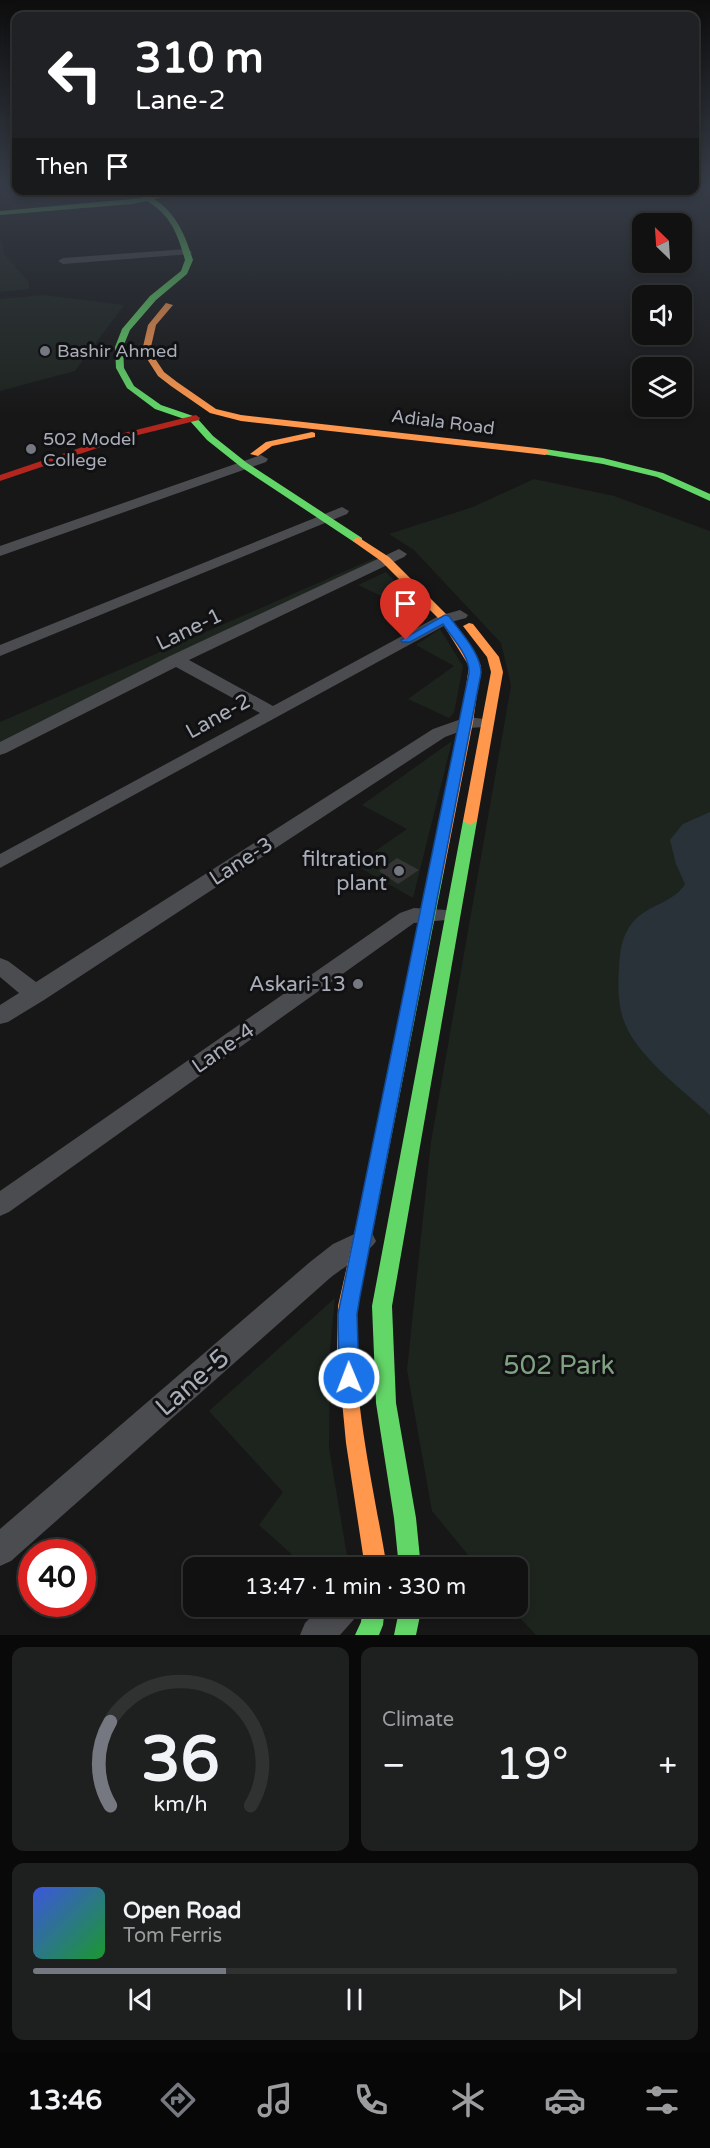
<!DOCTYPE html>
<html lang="en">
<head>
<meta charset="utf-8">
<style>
  :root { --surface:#111; --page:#1e1f1f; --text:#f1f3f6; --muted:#9c9d9f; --line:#303131; --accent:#757880 }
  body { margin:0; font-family:"Varela Round",sans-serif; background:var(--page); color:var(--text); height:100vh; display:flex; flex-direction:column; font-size:22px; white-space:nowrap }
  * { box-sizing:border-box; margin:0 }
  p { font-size:20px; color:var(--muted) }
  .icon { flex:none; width:33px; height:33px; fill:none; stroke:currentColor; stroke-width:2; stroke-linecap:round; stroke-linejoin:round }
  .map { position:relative; height:1635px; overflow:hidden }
  .panel { display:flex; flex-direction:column; gap:12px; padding:12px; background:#090909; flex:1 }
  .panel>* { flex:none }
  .top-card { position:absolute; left:12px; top:12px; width:687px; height:183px; border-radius:12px; box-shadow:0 3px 9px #0003,0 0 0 2px var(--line); background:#202124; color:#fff; overflow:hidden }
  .needle { width:39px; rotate:335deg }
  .tools { position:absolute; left:632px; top:213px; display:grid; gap:12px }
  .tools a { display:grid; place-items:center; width:60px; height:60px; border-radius:12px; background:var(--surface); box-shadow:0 3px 9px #0003,0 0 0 2px var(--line); font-size:30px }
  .speed { position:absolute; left:18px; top:1539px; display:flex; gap:12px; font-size:30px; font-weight:700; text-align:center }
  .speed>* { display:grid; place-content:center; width:78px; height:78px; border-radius:50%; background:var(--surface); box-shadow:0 3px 9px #0003,0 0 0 2px var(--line); line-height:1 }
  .speed .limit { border:9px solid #d22; background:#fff; color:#111 }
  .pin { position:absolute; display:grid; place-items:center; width:51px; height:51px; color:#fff; margin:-62px -26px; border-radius:50% 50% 50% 0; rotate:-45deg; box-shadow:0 0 6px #0007 }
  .pin .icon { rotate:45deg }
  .me { position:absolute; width:66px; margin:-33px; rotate:359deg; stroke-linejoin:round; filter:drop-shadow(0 0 4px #0008) }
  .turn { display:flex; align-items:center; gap:21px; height:126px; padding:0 24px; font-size:27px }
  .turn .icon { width:78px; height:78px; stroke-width:2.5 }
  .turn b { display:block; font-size:42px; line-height:51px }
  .then { display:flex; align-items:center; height:57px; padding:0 24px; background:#0003; gap:12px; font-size:22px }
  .big { font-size:45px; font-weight:600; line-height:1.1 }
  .panel .widget { flex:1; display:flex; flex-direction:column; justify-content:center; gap:9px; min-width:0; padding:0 21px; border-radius:12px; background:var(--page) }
  .panel .dial { align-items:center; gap:0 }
  .dial svg { height:156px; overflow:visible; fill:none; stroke:var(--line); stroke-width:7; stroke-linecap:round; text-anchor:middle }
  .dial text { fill:var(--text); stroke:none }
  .song { display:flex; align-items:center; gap:18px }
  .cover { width:72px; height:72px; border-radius:9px; background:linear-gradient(135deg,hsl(230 70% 55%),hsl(130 70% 35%)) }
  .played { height:6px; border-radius:3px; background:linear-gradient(90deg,var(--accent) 30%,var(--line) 30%) }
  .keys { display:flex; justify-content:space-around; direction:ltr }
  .heat { display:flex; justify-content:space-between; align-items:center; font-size:33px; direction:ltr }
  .panel .tiles { flex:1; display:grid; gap:12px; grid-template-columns:1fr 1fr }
  .widget:last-child { grid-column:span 2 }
  .trip { position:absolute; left:183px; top:1557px; width:345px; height:60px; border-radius:12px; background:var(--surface); box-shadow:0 3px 9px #0003,0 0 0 2px var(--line); font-weight:600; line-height:60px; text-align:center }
  .tabs { display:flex; height:96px; justify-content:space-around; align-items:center; background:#070707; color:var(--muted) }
  .tabs .icon { width:42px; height:42px }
  .tabs .current { color:var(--accent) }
  .tabs b { font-size:27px; color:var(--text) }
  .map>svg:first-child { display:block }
  .green { fill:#1d241e }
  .water { fill:#2a3239 }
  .building { fill:#353536 }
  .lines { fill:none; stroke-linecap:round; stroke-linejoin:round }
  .street { fill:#4b4c50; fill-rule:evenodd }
  .fast { fill:#63d668; fill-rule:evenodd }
  .slow { fill:#ff974d; fill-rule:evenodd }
  .jam { fill:#b3261e; fill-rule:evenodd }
  .route { fill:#1a73e8; stroke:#114b97; stroke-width:1.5 }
  .poi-dot { fill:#757880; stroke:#111113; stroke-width:2 }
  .labels { text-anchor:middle; stroke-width:6; stroke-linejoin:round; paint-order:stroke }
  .far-poi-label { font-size:18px; fill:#a8adb8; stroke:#111113; text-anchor:start }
  .far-street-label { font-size:18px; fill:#a8adb8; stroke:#111113 }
  .street-label { font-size:21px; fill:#a8adb8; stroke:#111113 }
  .poi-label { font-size:21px; fill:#a8adb8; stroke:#111113; text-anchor:end }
  .near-park-label { font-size:26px; fill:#7fa381; stroke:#111113 }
  .near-street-label { font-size:26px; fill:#a8adb8; stroke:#111113 }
</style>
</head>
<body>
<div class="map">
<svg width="710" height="1635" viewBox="0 0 710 1635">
  <rect width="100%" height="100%" fill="#171717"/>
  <path class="green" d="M0,235L4,254L29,282V289L0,292Z
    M43,295L124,305L75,371L0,391V299Z
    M534,479L614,496L710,531V1635H536L510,1607L518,1606V1568L478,1567L432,1511L407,1370L431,1142L511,686L501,643L414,550L389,534L473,507Z
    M375,558L376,560L0,743V722Z
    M386,572L430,619L358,585Z
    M440,629L463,666L454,713L449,718L408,699L454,666L416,645Z
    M452,741L413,898L355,865L407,829L362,805Z
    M335,1298L330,1349L329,1448L348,1562L347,1567H306L259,1525L283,1492L209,1411Z"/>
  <path class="water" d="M710,812V1115C682,1089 632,1053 622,1015C618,1001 618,984 619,969C620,951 621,937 633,922C647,905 675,902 685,884L676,864L670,840L683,824Z"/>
  <path class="building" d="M397,858L419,870L398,884L379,871Z"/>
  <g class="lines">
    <path class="street" d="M187,249L192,252L191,254L63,264L58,261L63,258Z
      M261,455L268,459L266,462L0,556V546Z
      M342,507L349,511L347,514L0,656V645Z
      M399,549L407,554L404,557L189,660L273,706L439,616L460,610L468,615L466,618L451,622L0,868V854L260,713L176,667L6,753L0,755V742L170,656Z
      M467,717L484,719L487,723L484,727L469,728L445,737L44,1000L8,1022L0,1024V1005L19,993L0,977V958L8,961L36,982L433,729Z
      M414,908L446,910L450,915L446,920L414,923L9,1212L0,1216V1191L400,913Z
      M363,1230L372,1233L376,1241C372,1250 341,1269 330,1278L11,1561L0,1566V1529L310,1262L333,1244Z
      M322,1606H361L356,1617L340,1635H300L305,1623Z"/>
    <path class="fast" d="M130,190H139L150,196L177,190H191L154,199C177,214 185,235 193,260L187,274L156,300L130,330L123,347L124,368L134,386L161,405L196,417L213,436L247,463L362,538V542H354L241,467L207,440L190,421L155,409L127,388L116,368L115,347L122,329L150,296L181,271L185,260C178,235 171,215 147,201L132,204L0,215V211L143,198Z
      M545,449L603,458L663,473L710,494V501L657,477L603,464L542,454L540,452Z
      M470,817L477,821L392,1306L396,1403L416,1518L421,1568H399L394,1518L376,1403L372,1306L463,821Z
      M436,871L443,876L372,1235L369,1240L363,1243L357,1240L354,1235L429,876Z
      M363,1606H385L383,1625L379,1635H355L361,1622Z
      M400,1606H422L416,1635H394Z"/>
    <path class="slow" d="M166,303L173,305L156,325L150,351L164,372L177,382L216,409L241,415L545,449L550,452L545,455L241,421L210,413L171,386L158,376L142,351L148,325Z
      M312,432L315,433V437L272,446L258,456L250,454L266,442Z
      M358,537L389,557L449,617L481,666L473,722L443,876L436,881L429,876L461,722L469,666L441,621L381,561L354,542L353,540Z
      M469,623L473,624L499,657L503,672L477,821L470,825L463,821L491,672L487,657L463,626Z
      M363,1227L369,1230L372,1235C367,1259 360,1283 357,1307C349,1387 374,1488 387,1568H365L346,1443L337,1348L338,1306L354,1235L357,1230Z"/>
    <path class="jam" d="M196,415L200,418L199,420L130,437L0,481V475L124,433Z"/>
  </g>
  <linearGradient id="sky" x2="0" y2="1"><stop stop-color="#0d0d0d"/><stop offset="0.45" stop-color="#363c47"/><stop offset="1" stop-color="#363c47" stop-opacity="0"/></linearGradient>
  <rect width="710" height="415" fill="url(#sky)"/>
  <path class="route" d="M445,615L449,616C460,632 481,653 481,673L360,1296L357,1314L359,1378L356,1384L349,1387L342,1384L339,1378L338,1314L469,673C470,656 452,638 443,624L410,642H402L401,640Z"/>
  <g class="poi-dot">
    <circle cx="45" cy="351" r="6"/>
    <circle cx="31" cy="449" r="6"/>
    <circle cx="399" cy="871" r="6"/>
    <circle cx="358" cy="984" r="6"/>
  </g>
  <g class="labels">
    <g class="far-poi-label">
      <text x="57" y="357">Bashir Ahmed</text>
      <text x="43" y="445">502 Model<tspan x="43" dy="21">College</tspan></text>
    </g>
    <g class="far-street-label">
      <text transform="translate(443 422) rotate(7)" y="6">Adiala Road</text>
    </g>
    <g class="street-label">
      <text transform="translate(189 629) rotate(-26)" y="7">Lane-1</text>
      <text transform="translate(218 716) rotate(-29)" y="7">Lane-2</text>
      <text transform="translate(241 861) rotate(-33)" y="7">Lane-3</text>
      <text transform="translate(223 1048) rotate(-35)" y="7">Lane-4</text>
    </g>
    <g class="poi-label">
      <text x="387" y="866">filtration<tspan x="387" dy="24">plant</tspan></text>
      <text x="346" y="991">Askari-13</text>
    </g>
    <g class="near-park-label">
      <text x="559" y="1374">502 Park</text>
    </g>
    <g class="near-street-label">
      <text transform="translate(192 1382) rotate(-41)" y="9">Lane-5</text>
    </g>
  </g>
</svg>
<div class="tools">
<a><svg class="needle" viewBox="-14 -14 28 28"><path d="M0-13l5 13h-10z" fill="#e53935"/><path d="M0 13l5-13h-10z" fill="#9c9d9f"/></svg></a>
<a><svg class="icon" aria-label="sound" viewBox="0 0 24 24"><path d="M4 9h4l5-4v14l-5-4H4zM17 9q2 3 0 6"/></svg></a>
<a><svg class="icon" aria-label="layers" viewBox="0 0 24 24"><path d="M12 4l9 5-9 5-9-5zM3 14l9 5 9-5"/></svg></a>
</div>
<div class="speed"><div class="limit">40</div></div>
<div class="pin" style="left:406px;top:640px;background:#d93025"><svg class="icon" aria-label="arrive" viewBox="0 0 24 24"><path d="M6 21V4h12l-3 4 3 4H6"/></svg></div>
<svg class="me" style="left:349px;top:1378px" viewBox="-20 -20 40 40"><circle r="17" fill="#1a73e8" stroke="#fff" stroke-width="3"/><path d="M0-11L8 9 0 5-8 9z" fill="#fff"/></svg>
<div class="trip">13:47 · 1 min · 330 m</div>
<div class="top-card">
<div class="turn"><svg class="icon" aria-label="left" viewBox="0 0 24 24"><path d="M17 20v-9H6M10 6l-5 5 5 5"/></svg><div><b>310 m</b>Lane-2</div></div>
<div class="then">Then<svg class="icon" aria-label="arrive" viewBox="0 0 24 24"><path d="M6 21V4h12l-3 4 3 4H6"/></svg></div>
</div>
</div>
<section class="panel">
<div class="tiles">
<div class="widget dial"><svg viewBox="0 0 100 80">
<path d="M14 69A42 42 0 1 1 86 69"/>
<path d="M14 69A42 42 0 0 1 14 26" stroke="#757880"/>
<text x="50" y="56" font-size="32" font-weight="700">36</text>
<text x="50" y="72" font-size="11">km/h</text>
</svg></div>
<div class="widget"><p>Climate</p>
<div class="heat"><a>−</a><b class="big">19°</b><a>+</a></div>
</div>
<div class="widget">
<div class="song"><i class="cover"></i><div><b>Open Road</b><p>Tom Ferris</p></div></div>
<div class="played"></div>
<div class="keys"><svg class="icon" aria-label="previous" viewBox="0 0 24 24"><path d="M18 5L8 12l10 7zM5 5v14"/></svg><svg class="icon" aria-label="pause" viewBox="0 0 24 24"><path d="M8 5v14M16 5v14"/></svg><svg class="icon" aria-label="next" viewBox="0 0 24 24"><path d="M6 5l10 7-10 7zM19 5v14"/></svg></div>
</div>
</div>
</section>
<nav class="tabs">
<b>13:46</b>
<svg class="icon current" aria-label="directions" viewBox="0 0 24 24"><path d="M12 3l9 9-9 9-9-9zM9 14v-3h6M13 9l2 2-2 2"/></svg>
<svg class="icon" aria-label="music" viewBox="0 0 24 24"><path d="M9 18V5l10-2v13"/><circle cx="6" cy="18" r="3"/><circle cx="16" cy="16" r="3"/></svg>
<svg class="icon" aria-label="phone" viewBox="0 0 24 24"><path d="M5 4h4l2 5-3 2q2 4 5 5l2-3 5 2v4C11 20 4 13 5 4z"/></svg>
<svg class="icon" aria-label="climate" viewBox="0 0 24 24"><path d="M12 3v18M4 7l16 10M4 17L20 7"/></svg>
<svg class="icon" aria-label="car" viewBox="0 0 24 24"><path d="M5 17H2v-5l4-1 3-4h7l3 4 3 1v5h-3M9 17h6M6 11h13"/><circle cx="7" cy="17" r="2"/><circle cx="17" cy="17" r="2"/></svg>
<svg class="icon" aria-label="filters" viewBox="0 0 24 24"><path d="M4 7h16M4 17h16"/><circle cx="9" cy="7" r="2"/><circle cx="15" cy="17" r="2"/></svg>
</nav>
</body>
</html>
